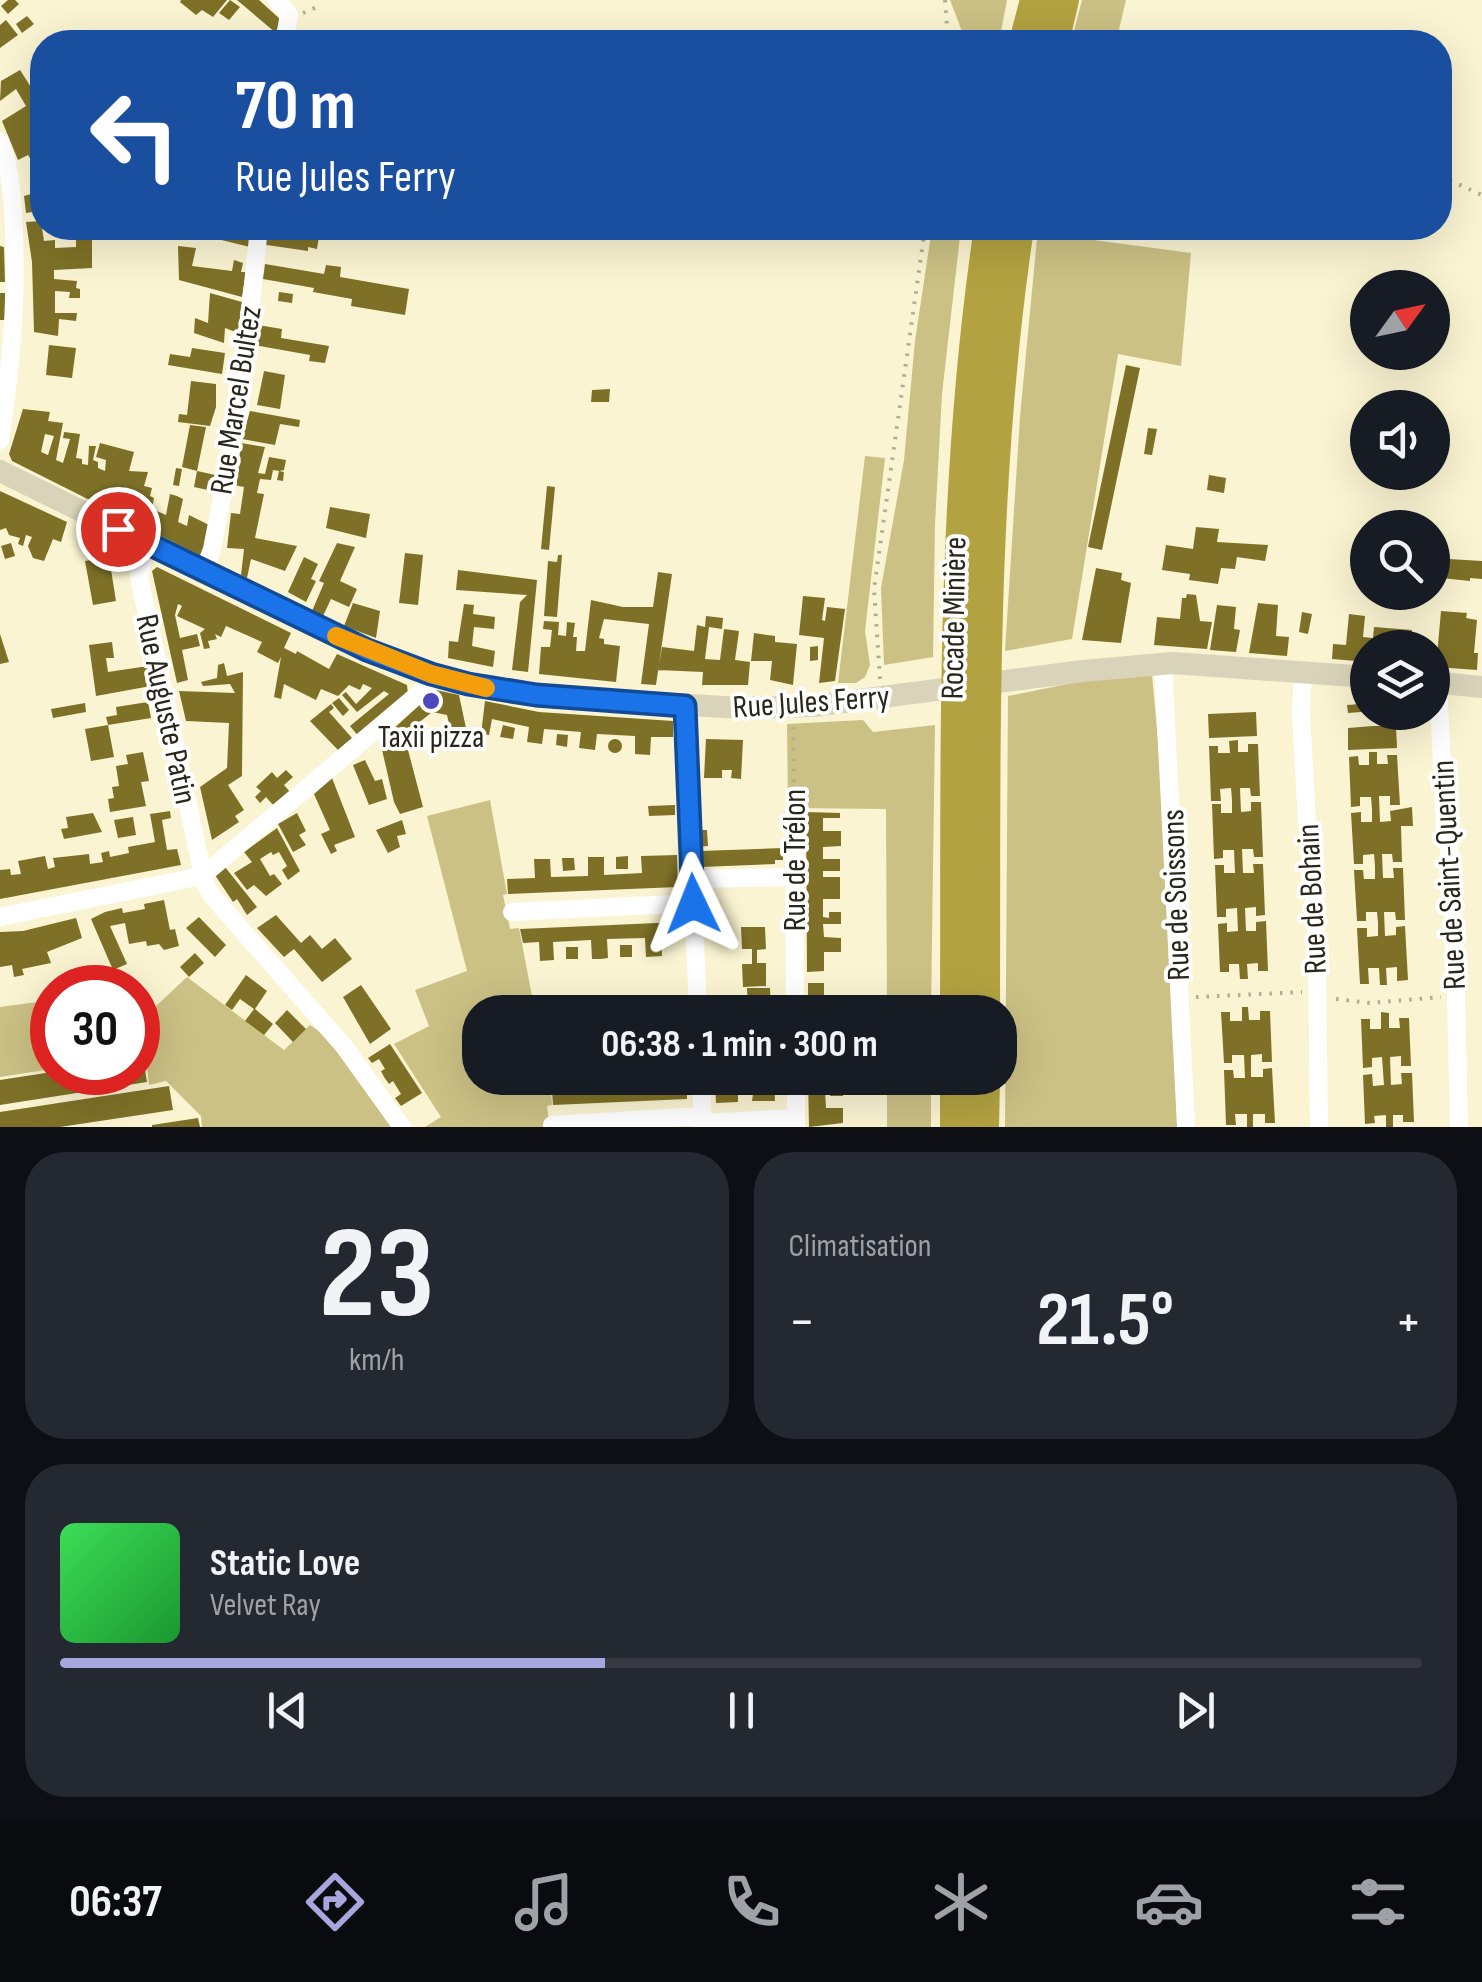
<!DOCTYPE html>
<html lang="fr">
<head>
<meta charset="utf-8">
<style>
  :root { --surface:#171b24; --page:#242831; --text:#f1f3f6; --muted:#9ea1a6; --line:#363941; --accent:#a7a6dd }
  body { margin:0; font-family:"Sofia Sans Condensed",sans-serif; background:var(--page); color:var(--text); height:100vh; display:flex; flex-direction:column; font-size:38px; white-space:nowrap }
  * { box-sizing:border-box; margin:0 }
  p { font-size:32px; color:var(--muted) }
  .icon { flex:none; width:55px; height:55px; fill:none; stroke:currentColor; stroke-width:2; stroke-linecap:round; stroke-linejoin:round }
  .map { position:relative; height:1127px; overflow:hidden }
  .side { display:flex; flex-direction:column; gap:25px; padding:25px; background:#0d0f14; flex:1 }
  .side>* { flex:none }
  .banner { position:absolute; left:30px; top:30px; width:1422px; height:210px; border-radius:40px; box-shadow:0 10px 40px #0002; background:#1a4fa0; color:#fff; overflow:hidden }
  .needle { width:65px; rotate:57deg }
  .fabs { position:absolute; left:1350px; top:270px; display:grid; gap:20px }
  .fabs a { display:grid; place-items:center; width:100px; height:100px; border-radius:50%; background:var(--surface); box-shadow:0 10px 40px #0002; font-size:50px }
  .speed { position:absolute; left:30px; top:965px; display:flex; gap:20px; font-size:50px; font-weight:700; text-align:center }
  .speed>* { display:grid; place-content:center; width:130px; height:130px; border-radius:50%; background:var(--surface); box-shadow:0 10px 40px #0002; line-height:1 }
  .speed .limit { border:15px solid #d22; background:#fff; color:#111 }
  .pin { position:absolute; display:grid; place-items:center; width:85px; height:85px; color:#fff; margin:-42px; border:5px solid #fff; border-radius:50%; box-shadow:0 2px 10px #0007 }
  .me { position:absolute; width:110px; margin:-55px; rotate:358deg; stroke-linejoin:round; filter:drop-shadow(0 0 8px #0008) }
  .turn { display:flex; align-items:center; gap:35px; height:210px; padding:0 40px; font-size:45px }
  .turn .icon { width:130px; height:130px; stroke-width:2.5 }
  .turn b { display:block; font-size:70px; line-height:85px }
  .big { font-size:75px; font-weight:700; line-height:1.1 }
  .side .widget { flex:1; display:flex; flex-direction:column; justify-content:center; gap:15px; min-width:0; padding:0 35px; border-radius:40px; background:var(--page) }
  .side .dial { align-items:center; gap:0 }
  .dial b { font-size:130px; line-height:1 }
  .song { display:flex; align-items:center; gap:30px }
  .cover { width:120px; height:120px; border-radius:15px; background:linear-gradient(135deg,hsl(130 70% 55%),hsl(130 70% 35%)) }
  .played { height:10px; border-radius:5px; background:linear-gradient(90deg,var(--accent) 40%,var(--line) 40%) }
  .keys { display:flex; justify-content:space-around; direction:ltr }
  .heat { display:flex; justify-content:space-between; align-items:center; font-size:55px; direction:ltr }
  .side .tiles { flex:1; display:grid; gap:25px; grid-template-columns:1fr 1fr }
  .widget:last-child { grid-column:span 2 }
  .trip { position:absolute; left:462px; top:995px; width:555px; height:100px; border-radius:40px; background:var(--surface); box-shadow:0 10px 40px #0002; font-weight:700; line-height:100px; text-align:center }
  .tab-bar { display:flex; height:160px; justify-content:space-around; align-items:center; background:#090b0e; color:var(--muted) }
  .tab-bar .icon { width:70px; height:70px }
  .tab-bar .active { color:var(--accent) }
  .tab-bar b { font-size:45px; color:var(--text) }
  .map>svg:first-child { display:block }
  .green { fill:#cbc185 }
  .building { fill:#7e7127; fill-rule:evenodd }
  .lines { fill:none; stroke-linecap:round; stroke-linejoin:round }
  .path { stroke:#b2ad92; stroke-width:4; stroke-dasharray:2.5 8; stroke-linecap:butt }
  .street { stroke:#fff; stroke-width:18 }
  .secondary { stroke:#d9d4b9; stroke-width:22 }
  .highway { stroke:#b3a241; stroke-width:30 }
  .route-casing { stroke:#114b97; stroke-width:25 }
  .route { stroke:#1a73e8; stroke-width:18 }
  .slow { stroke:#f59e0b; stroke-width:18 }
  .poi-dot { fill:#4d48be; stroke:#fff; stroke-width:4 }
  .labels { text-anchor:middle; stroke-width:8; stroke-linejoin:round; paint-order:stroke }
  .street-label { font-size:32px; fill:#29261a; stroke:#fff }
  .poi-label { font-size:32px; fill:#29261a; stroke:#fff }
</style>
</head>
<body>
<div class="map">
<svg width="1482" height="1127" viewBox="0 0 1482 1127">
  <rect width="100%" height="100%" fill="#faf4d2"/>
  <path class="green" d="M950,0H1007L999,42H966Z
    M1082,0H1126L1116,42H1071Z
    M932,228H961L942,394L935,524L933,657L884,665L881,588L904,460L915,341Z
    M1038,228H1081L1079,238L1191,253L1181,366L1118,354L1072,639L1005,651L1020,417Z
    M865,456L885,458L865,631L870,665L865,677L856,683H838Z
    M1152,674L1169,866L1182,1127H1005L1008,696L1077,682Z
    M863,720L873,732L935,725L931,1012H887L886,809L788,808L787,724Z
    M490,800L507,894L503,895L510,929L519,928L535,1012H480V1078H550L552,1105L547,1106L550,1127H425L441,1117L394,1044L429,1026L415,990L467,971L427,816Z
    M187,977L284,1050L310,1025L329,1038L394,1127H202L201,1116L166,1081L149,1085L146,1055L138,1056V1023Z
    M52,1000V1069L0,1077V1007Z
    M887,1078H931V1127H887Z"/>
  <path class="building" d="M8,0H15L19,4L8,14L1,6Z
    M181,0H227L213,17L202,10L196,15L180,2Z
    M230,0L240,7L229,20L219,13Z
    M237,0H259L281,20L276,33Z
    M27,16L34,24L22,33L16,24Z
    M6,20L18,35L0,48V25Z
    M20,70L38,98L42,95V127L37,130L42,136V166L37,169L28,155L18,160L2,121L26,106L16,89L0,101L1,81Z
    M39,192L40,211L26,213L24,196Z
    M41,221L44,241L55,240V248L76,247V228H92V268L54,270V279L77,281L76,288L80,289V298H69L70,292L55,291V313H77L76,321L59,319L58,336L34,332L32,262L26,222Z
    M212,228H228L252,234L250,247L209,237Z
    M262,228H305V230L315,231L314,235L319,236L317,249L308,247V251L260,244Z
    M0,246L4,247L5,282H0Z
    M178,246L196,248L192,266L232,271L234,260L243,263L241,272H246L242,297L179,280Z
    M265,264L324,274L326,265L341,267L340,277L409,289L405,315L351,306L352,299L313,292L314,288L263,279Z
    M279,292L293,294L292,303L278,301Z
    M0,293H5V320H0Z
    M210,293L242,302L238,333L225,328L224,343L194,333L195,318L208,323Z
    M258,325L282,329L281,338L329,346L325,363L309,361L310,355L254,345Z
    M49,345L76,348L72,378L46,375Z
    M192,348L225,353L222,374L168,365L170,354L190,357Z
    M1126,365L1140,368L1102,550L1088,547Z
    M264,371L285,375L280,409L257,405Z
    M191,381L216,384V407L210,426L178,422L179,414L187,415Z
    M610,389L609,402H591L592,390Z
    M23,409L50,412L48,421L63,423L56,460L63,463L70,439L63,438L64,432L80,434L76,458L82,459V464L88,465L89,446H96L93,460L98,462V468L105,471L106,460L96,457L100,443L134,452L129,471L148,472L144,486L152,488L150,496L154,498L152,509L166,515L170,494L177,496L183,499L178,522L187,526L189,515L211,526L201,556L12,461L9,454ZM45,434L54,436L48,455L41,452Z
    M250,411L300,420L299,427L280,424L275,445L242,439Z
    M190,425L206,427L197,471L220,476L217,492L194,487L197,471L182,467Z
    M1148,428L1157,429L1152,455L1144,454Z
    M241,443L265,447L258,473L265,474L269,457L286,460L284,470L279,471L284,472L283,481L277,480L279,471L273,470L271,480L260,479L257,493L264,494L255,538L297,546L285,571L251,559L247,578L241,575L244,549L227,548L231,513L240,514L244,487L229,484Z
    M176,468L182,469L179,486L173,485Z
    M1209,475L1226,478L1224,493L1207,490Z
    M547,486L555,487L549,550L541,549Z
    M0,491L67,522L61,542L53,539L44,561L33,558L28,546L32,537L26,535L23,546L18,544L20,538L9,535L6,528L0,530Z
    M330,507L370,514L366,538L326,528Z
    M1196,527L1219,529L1217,542L1268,545L1265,561L1237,557L1235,569L1221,568L1218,584L1189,580L1190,574L1162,570L1166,545L1193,549Z
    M11,543L15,556L5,559L1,546Z
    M337,543L355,547L340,581L357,589L349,607L331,599L323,616L312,611L324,583L319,581Z
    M405,553L423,555L418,605L399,603Z
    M558,555H562L557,617L544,616L548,561L557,562Z
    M109,557L116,601L93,605L85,561Z
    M304,557L318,564L311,579L316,581L306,602L288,592Z
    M1432,558L1482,561V579L1470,578V581L1432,577Z
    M157,567L291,633L284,648L296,654L297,651L329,669L337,654L407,685L408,694L359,737L350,726L389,694L384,691L357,712L342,695L346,692L356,704L372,688L363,684L360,690L349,685L338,696L321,689L316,700L284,684L281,699L274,697L281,657L278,663L257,652L262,642L226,626L221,637L215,634L217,639L208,641L210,648L204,649L200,633L205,629L177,616L182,606L178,604L175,615L180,638L197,634L200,646L182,650L188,680L177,683L152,571Z
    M1096,568L1122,573L1121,580L1131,583L1121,643L1082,640Z
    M458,570L537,580L528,672L512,670L520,602L527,595L456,590Z
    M658,572L672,574L656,685L641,684L649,624L604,619L599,638L604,639V644L620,646L616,682L539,674L541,647H550L552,630L543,629L544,621L559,622L558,635L566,636L567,622L575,623L573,637H577L576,651H585L591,600L623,607H653Z
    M1187,594L1196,595L1200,621L1212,622L1207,649L1154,645L1157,617L1180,619L1182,598H1186Z
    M803,596L825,598L822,620L825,621L827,607L845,609L835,681L819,683L824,638L799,635Z
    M353,603L380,611L376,638L344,626Z
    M1258,603L1278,605L1276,636L1289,637L1287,656L1249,653Z
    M464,604L474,605L473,614L495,617L494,629L474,627L472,646L495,651L493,667L448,658L449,641L458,642Z
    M1217,605L1236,607L1234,629L1240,630L1236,652L1210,650Z
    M1441,611L1467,613L1466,618L1477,620L1474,653H1478L1477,670L1436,667Z
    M1302,612L1312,614L1308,634L1299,632Z
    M1349,614L1365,616L1363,637L1373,638L1374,627L1412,630L1410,648H1368V662L1332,659L1333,644L1346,645Z
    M706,616L723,618L722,629L709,627L705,659L720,660L724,629L739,631L735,660L750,662L748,685H702L703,672L658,670L662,647L694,651L697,625L705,627Z
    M754,633L775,636V642L797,644L793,685L770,680L772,661H751Z
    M0,634L9,662L0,664Z
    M112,642L114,658H106L108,672L148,666L151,686L96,696L89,645Z
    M818,646V660L810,661V647Z
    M224,663L227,676L243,672L242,776L228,785L244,810L235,816L239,822L212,840L200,787L227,768L229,723L186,721L179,691L235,693L230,684L203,686L201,682L217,678L218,665Z
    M436,690L459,695L470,747H454L447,715L432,712L416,725L421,742H425V746L408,750L423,807L400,814L394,802L380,741Z
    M339,698L349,710L343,716L332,703Z
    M485,701L539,712L673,721V737H651L650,755L635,754V736L597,734L595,750L579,748L581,732L544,729L542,744L527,742L529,727L492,719L489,735L481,734Z
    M148,702L151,718L108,725L106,717L117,715L116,707Z
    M85,703L86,712L53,718L51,709Z
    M331,704L334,708L329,712L352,738L338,750L310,721Z
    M1361,704V712L1348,713L1347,705Z
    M1256,712L1257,736L1209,738L1208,714Z
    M108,725L114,757L91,761L85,729Z
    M503,725L515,728L513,739L500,737Z
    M1373,726H1396L1397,748L1348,750V728Z
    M557,734L568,735L567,747L556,745Z
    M706,739L743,740L741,779L731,778L732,770H722V778H704Z
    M608 746a7 7 0 1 1 14 0a7 7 0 1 1-14 0Z
    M1238,740V752H1248V744H1258L1260,796H1251L1250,788H1240L1241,812L1251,811V802H1261L1263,857H1254L1253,849H1242L1243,873H1254L1253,864H1263L1265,915L1256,916V907L1245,908L1246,931H1256V922L1266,921L1268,971H1258V963L1247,964L1248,979H1240L1239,964H1229V972H1220L1218,924L1227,923V932L1238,931L1237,908L1226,909V917H1217L1215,865H1224V873H1235L1234,850H1223V858L1214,859L1212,804H1221V813H1232V800L1231,788L1220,789L1221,801H1211L1210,771L1209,746H1218V753H1230L1229,741Z
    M143,752L149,781L141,782L146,806L110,812L108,799L114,798L112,787L119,786L116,766L128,764L126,755Z
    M1369,752H1377V764H1388L1387,755H1397L1400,805H1390V796H1379L1380,822L1391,821L1390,811L1412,807L1413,826H1401L1402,862H1393L1392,854H1382L1383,878H1394L1393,868H1403L1405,920H1396L1395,912H1384L1385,936L1396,935V927L1405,926L1408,980L1397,981V967L1386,968L1387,985H1380L1379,968H1368L1369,984H1360L1357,928H1367V937L1378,936V923L1377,912H1366V921H1357L1354,870H1363L1364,879H1375V866L1374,854L1363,855V864H1354L1351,813L1361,812V822H1372V809L1371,797H1360V806L1351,807L1349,757L1358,756L1359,765H1369Z
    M365,760L375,781L382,779L387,799L369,805L353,765Z
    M286,770L293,777L284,785L290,792L274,806L266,797L260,803L255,797L261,791L256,787L272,772L277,778Z
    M332,778L355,837L334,845L337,851L331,854L321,834L330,830L314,794Z
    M675,805V815L649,816L648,806Z
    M170,811L171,818L162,820L167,850L177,849L181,865L0,899V870L10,869L11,875L21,874L18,861L45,856L48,869L55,867L53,858L89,854L90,864L103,862L101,853L109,851L110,857L129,853L128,847L155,842L150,814Z
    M806,812L840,813V818H823V831H841V846L823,847V859H840V871H823V877H840V899H823V917L829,918V912H841V924H823L824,937L841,938V952H824V971L807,972Z
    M93,813L102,832L64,839L61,829L68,828L66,817Z
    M297,813L306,831L299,835L306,845L293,852L278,824Z
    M133,817L136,835L118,838L114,820Z
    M402,820L406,834L397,836L400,847L388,853L376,830Z
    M277,828L300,871L288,880L282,870L287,866L279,852L273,855L271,852L260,859L270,876L274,874L282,884L266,896L254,885L247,890L234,873L252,862L244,852Z
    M696,830H707L708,846L697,847Z
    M783,848V860H775V864L701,867V851Z
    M677,855L678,887L508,894L507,879L535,878L534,859H550L551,877L588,876V857H604V875L642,873L641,856Z
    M628,856V869H616V857Z
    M562,858H574L575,870L563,871Z
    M225,867L257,907L247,915L237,899L233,902L215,875Z
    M164,900L170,930L175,929L179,946L164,950L159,944L147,946L146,941L129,944L125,923L110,926L127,964L113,970L91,919L105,912L122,908L123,913L145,909L144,904Z
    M276,915L301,943L310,935L322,949L335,938L352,959L322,982L294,949L284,957L257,928Z
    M199,917L226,945L215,957L186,928Z
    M76,918L82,938L47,952L51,963L22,969L24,975L14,977L12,965L0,967V932L23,931Z
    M680,922L681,937L661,938L662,956L646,957L645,938L607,939L608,958L601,959H592L591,940L553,942L554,960L540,961L539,942L523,943L520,929Z
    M741,927H765L766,949L757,950V963H766V986L743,987L742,964H752V949H742Z
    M620,945H632V957H620Z
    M566,947H578V959H566Z
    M195,953L204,963L189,977L180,967Z
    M103,971L113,980L105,988H87Z
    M246,975L267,991L255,1009L273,1024L264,1035L245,1021L254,1009L240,999L232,1010L225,1005Z
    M808,983H824V1003H842V1012H808Z
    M361,985L391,1029L370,1044L343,997Z
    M747,988H770L771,1011H748Z
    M1242,1007H1248L1249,1020H1260V1011H1270L1272,1062H1262V1054L1251,1055V1077H1263V1069L1272,1068L1275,1123H1265V1114H1253V1127H1247V1114H1235L1236,1125H1226L1224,1070H1233L1234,1078H1245L1244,1055H1232V1063H1224L1221,1012H1230V1021H1242Z
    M287,1010L306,1029L293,1042L275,1023Z
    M1381,1012L1389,1013V1028H1400L1399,1018H1409L1411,1066H1401V1056L1390,1057L1391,1085L1402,1084L1401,1073H1412L1414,1122H1403V1115H1393V1127H1386V1115L1374,1116L1375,1123L1365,1124L1363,1075L1372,1074L1373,1086L1384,1085L1382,1057L1372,1058V1067L1363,1068L1361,1019H1370V1029H1381Z
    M390,1044L422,1093L401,1106L395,1098L401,1094L393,1081L389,1084L384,1077L381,1071L385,1069L379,1059L372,1063L368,1058Z
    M138,1058H143L147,1082L0,1105V1080L52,1072H138Z
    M551,1078H559L561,1088L598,1087L597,1078H613L614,1087L650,1085V1078H666V1085L687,1084V1099L553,1105Z
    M752,1078H774L775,1101H752L753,1094H738V1102L716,1103L715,1079H738V1088H752Z
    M808,1078H825V1084H843V1096H830V1090H825L826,1108H843V1123L809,1127Z
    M169,1086L173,1110L60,1127H0V1112Z
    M198,1118L200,1127H152V1125Z"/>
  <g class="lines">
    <path class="path" d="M945,0L947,26L954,42
      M303,13L317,7
      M1440,176L1482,195
      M880,679L874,589L925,228
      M793,727L794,798
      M1196,997L1302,992
      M1336,999L1370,1003L1441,997"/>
    <path class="street" d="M276,0L289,14L284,42
      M0,141C11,170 13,202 14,232C17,303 11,370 0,440
      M146,543L139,577L205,884L212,896L343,1045L402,1127
      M204,571L212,549L240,405L259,228
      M1163,664L1186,1127
      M1303,671L1301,713L1307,823L1313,860L1317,958L1319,1127
      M1438,683L1445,828L1453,871L1459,1127
      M685,706L698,1012
      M794,812L795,1012
      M692,879L794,877
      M512,912L693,903
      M0,917L202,876L422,691L431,675
      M701,1078L703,1127
      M796,1078V1127
      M703,1123L796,1118
      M552,1125L702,1116"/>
    <path class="secondary" d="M0,471L327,632L431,675L490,688L555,697L741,708L813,706L1083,671L1173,663L1368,677
      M1432,682L1482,687"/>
    <path class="highway" d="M1024,42L1035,0
      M1054,42L1064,0
      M955,1012C956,750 950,488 989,228
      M985,1012C986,750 980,488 1019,228
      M955,1127V1078
      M984,1127L985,1078"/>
  </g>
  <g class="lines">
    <defs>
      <path id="route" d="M118,529L367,650L431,674L468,684L536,695L685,706L693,904"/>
    </defs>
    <use href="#route" class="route-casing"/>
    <use href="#route" class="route"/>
    <path class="slow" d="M336,636L431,674L486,688"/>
  </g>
  <circle class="poi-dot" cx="431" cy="701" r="10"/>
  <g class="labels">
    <g class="street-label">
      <text transform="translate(235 400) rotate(-81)" y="11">Rue Marcel Bultez</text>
      <text transform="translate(953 618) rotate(-89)" y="11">Rocade Minière</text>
      <text transform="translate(811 701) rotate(-4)" y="11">Rue Jules Ferry</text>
      <text transform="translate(167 709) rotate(78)" y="11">Rue Auguste Patin</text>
      <text transform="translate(794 860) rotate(-90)" y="11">Rue de Trélon</text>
      <text transform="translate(1448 875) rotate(-93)" y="11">Rue de Saint-Quentin</text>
      <text transform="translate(1175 895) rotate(-92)" y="11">Rue de Soissons</text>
      <text transform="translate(1311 899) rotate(-93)" y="11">Rue de Bohain</text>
    </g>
    <g class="poi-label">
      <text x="431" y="747">Taxii pizza</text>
    </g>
  </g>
</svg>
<div class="fabs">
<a><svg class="needle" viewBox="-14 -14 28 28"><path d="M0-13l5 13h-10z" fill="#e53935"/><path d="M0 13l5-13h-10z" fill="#9ea1a6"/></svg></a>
<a><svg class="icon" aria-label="sound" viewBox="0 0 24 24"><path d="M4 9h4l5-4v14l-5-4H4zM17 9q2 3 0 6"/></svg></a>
<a><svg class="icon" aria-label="search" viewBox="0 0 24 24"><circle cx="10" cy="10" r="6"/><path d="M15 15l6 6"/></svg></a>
<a><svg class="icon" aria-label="layers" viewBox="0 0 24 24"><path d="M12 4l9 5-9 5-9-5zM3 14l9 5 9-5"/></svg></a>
</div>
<div class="speed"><div class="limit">30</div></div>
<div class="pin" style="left:118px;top:529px;background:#d93025"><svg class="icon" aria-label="arrive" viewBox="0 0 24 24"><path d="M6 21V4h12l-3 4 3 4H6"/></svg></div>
<svg class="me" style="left:693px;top:904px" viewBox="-20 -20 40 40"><path d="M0-17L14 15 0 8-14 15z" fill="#1a73e8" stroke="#fff" stroke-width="4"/></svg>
<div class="trip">06:38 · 1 min · 300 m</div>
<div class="banner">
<div class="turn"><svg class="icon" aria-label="left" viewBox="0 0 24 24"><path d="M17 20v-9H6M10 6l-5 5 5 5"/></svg><div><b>70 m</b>Rue Jules Ferry</div></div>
</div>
</div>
<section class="side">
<div class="tiles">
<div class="widget dial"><b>23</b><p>km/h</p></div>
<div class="widget"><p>Climatisation</p>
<div class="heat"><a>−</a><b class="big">21.5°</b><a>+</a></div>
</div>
<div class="widget">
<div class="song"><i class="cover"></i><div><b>Static Love</b><p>Velvet Ray</p></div></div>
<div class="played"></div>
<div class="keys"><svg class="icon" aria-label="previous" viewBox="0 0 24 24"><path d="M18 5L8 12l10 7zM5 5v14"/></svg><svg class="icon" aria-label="pause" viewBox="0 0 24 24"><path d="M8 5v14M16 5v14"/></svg><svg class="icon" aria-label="next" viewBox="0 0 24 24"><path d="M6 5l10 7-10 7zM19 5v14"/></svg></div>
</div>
</div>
</section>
<nav class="tab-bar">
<b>06:37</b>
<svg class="icon active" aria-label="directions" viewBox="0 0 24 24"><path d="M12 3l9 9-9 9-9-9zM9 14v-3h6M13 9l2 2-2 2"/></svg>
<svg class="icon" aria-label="music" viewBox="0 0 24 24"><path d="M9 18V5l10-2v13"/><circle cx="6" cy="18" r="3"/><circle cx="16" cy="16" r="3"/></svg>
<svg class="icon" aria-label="phone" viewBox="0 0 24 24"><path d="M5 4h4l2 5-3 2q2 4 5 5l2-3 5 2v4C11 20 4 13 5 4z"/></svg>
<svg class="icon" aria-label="climate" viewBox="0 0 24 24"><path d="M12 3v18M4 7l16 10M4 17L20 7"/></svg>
<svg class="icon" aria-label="car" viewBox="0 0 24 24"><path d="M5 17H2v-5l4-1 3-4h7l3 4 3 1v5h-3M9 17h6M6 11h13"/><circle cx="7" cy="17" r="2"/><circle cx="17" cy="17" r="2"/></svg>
<svg class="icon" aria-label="filters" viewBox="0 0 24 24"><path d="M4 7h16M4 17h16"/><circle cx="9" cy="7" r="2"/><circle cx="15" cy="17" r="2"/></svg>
</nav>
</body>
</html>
